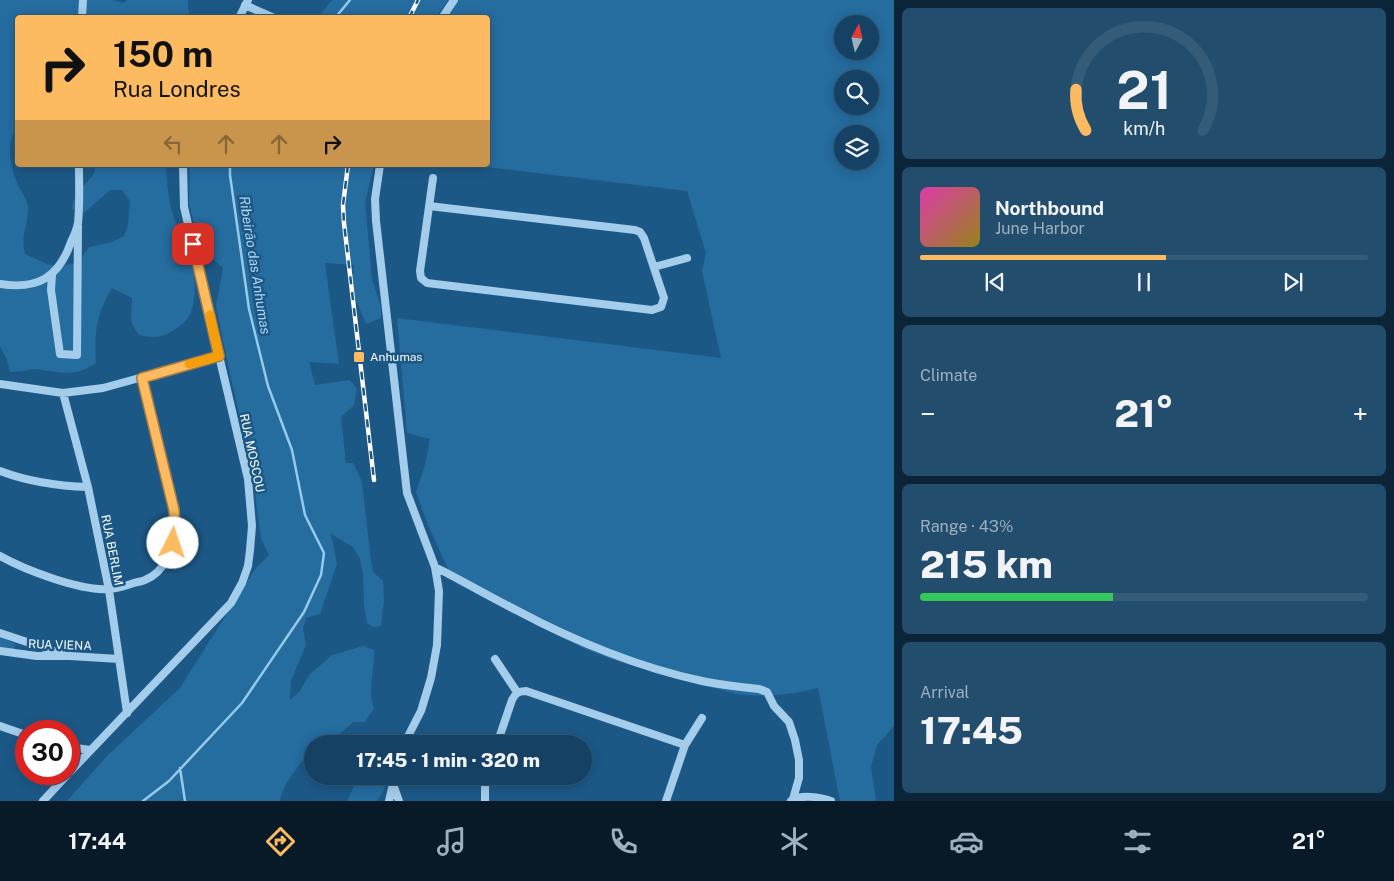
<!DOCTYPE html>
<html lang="en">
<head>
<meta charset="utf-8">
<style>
  :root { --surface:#154264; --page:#224d6d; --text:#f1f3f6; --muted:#9db0bf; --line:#345b78; --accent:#fcbb60 }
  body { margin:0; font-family:"Public Sans",sans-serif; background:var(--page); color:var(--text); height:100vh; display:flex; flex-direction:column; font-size:19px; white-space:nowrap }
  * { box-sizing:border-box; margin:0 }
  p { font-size:16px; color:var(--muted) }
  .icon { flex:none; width:28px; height:28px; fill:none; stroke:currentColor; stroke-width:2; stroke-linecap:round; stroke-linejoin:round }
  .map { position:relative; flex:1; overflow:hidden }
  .sheet { display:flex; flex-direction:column; gap:8px; padding:8px; background:#0c2437; width:500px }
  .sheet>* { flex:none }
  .top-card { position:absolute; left:15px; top:15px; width:475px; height:152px; border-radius:5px; box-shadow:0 2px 12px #0003,0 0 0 1px var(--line); background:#fcbb60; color:#111; overflow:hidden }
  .needle { width:32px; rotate:8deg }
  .tools { position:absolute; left:834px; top:15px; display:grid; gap:10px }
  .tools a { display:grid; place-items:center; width:45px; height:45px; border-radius:50%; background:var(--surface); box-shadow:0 2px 12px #0003,0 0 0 1px var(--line); font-size:25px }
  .speed { position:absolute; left:15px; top:720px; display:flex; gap:10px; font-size:25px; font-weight:700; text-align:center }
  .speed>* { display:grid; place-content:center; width:65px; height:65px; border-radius:50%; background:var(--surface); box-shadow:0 2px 12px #0003,0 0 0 1px var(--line); line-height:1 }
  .speed .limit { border:8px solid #d22; background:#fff; color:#111 }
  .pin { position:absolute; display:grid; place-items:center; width:42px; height:42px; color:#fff; margin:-21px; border-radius:10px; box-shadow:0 2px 8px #0006 }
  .me { position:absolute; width:55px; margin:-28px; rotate:4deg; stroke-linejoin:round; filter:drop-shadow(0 0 4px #0008) }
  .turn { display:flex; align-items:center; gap:18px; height:105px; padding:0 15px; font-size:22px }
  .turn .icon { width:65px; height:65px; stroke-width:2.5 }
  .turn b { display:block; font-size:35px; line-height:42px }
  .lanes { display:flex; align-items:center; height:48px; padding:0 15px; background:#0003; justify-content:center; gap:25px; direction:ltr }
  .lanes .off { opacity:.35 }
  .big { font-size:38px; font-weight:800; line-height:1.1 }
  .sheet .widget { flex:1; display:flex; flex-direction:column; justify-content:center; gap:8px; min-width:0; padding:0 18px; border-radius:8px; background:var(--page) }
  .sheet .dial { align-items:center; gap:0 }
  .dial svg { height:130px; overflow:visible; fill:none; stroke:var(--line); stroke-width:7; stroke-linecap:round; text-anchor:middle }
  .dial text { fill:var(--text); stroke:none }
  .song { display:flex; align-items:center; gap:15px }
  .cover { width:60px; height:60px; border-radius:8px; background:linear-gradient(135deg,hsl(320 70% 55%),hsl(50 70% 35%)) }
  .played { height:5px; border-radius:2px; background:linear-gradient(90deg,var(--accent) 55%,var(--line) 55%) }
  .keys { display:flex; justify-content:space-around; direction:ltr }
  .heat { display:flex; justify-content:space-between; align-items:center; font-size:28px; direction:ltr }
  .charge { height:8px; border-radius:4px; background:linear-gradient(90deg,#34c759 43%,var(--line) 0) }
  .trip { position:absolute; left:304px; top:735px; width:288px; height:50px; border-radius:25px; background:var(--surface); box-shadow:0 2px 12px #0003,0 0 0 1px var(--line); font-weight:800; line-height:50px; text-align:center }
  .tabs { display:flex; height:80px; justify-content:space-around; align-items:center; background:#081a28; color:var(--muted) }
  .tabs .icon { width:35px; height:35px }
  .tabs .current { color:var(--accent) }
  .tabs b { font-size:22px; color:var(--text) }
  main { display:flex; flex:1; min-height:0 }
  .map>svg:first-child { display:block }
  .green { fill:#256c9f; fill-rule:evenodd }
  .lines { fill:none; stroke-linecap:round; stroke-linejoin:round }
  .stream { stroke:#96caed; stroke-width:2.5 }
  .minor { stroke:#a3cdeb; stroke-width:8 }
  .rail-casing { stroke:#fff; stroke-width:4.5 }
  .rail { stroke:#1c5886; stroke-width:2.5; stroke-dasharray:8; stroke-linecap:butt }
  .route-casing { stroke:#a47a3e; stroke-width:12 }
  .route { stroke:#fcbb60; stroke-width:9 }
  .slow { stroke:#f59e0b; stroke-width:9 }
  .poi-dot { fill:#fcbb60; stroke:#1c5886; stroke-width:2 }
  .labels { text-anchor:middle; stroke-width:5; stroke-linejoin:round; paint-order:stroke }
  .poi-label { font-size:12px; fill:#fff; stroke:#1c5886; text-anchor:start }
  .street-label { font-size:12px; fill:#fff; stroke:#1c5886 }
  .water-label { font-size:14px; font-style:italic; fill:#afd7f3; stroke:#1c5886 }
</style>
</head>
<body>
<main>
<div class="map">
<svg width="894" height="801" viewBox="0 0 894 801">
  <rect width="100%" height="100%" fill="#1c5886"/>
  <path class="green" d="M0,0H113L124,3L127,0H188L189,17L18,18L17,128C5,142 11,170 18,185C21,192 27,198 28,207C29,223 20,235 25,254L47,264L59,266L72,264L82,257L89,247L112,242L124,236L128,225L130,201L122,190H110L84,213L72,209C75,187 85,188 95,172L94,165H166C167,182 168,198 173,215C183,246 199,263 194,299C192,313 189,320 177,328C164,338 152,339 138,334L131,322L132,298L112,288C96,313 94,334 96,363C80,374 69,374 50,371C45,371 39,369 34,369C26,370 18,372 10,372L7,360L0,346Z
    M332,0H448L436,17H318Z
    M459,0H894V726L877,745L871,767L876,799L874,801H840L818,688L795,693L765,696L736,694L620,662L585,649L457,584L448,569L428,525L416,492L425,465L430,439L407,433L397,318L721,358L702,271L706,253L687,191L470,165H488V18L448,17ZM842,24H870V51H842ZM842,79H870V106H842ZM842,134H870V161H842Z
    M190,165H374L365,202L372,279L381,307V318L366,324L348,281L353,274L354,265L325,263L339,364L309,362L315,385L350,380L357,389L354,405L341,417L346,463H353L362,482L371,561L373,572L383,581L384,600L381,626L373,627L367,623L364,605L363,574L360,559L353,547L331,534L337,564L320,614L306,618L303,629L306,645L291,681L290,700L300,691L309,675L332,655L363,646L374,650C375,669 367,690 374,708L365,722H353L343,731L325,744H312V752C300,761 282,786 280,801H67L108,755L180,688L255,569L269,555L261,539L252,470L229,369L216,306L223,268L201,248L189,204Z
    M0,637L16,644L13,651L0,647Z
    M359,776H386L384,790L377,801H347Z"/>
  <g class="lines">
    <path class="stream" d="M335,18L350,0
      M180,768L185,801
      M143,801L169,781L242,703L304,612L321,575L324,553L305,515L292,450L268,386L249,309L230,175V165"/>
    <path class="minor" d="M245,5L274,18
      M82,18L83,0
      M239,18L248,0
      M442,18L454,0
      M380,165L375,199L376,221L407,493L435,567L439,591L437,645L431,678L421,711L404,744
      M429,206L635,230L640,232L644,238L664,298L661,307L652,310L427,283L421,278L420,271L433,178
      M654,267L687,258
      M52,275L51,290L60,354L77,355L78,225
      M0,284C38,290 59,277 71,242C74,236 77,229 78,223C80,204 79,184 79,165
      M0,384L63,393L103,388L219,356
      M63,393L88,487L109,590L127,713
      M0,471C29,482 57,486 88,487
      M0,556C25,570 80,591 108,589C116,589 124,586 131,584C135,582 141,582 145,580C172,569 175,534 174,510L143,378
      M435,567C463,581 490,597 518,611C574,641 641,668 702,681C721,685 740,687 759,689L767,692L774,706L789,722L795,740L799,760V778L793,799
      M0,633L63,654
      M0,651L37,656H70L119,659
      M495,659L517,692
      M0,726L26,735
      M497,744L512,700C515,693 519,691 526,691L685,745L666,801
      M685,745L702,718
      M69,747L90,750
      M69,773L231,603L242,583L248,566L250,550L252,526L248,479L184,207L183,165
      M393,776V784L399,801
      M43,801L68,774
      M389,801L393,784
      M485,801V784L487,776
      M791,801C800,794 821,797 831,801"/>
    <defs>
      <path id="rail" d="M409,18L418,0
        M348,165L343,205L344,223L374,480"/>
    </defs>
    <use href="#rail" class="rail-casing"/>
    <use href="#rail" class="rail"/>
  </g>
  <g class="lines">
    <defs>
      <path id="route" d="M173,543L175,527L174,510L142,378L219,356L193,244"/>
    </defs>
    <use href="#route" class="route-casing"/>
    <use href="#route" class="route"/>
    <path class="slow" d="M189,364L219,356L210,315"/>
  </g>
  <rect class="poi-dot" x="353" y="351" width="12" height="12" rx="2.5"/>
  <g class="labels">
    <g class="poi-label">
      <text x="370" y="361">Anhumas</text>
    </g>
    <g class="street-label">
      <text transform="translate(252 453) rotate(78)" y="4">RUA MOSCOU</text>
      <text transform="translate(112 550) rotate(79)" y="4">RUA BERLIM</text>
      <text transform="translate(60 645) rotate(2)" y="4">RUA VIENA</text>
    </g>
    <g class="water-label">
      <text transform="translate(255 265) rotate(81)" y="5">Ribeirão das Anhumas</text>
    </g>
  </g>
</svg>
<div class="tools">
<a><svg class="needle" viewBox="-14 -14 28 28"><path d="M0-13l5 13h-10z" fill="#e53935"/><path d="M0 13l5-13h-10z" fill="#9db0bf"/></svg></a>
<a><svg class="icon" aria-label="search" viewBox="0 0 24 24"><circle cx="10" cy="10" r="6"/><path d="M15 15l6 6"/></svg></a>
<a><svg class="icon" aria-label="layers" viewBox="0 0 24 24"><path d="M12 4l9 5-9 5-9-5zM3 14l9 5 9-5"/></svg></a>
</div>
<div class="speed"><div class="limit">30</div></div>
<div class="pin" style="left:193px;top:244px;background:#d93025"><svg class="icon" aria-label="arrive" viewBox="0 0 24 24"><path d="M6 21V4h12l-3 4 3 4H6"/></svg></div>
<svg class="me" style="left:173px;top:543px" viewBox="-20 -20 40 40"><circle r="19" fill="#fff"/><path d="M0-13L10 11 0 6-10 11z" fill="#fcbb60"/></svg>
<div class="trip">17:45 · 1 min · 320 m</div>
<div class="top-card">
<div class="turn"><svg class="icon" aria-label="right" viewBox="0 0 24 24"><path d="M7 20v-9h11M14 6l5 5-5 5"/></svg><div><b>150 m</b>Rua Londres</div></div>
<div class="lanes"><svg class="icon off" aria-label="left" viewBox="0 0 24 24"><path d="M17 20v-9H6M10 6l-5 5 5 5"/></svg><svg class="icon off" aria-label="ahead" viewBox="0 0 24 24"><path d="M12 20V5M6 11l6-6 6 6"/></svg><svg class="icon off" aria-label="ahead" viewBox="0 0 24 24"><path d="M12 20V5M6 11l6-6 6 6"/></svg><svg class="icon" aria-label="right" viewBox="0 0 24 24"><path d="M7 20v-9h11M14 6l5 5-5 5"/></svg></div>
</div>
</div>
<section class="sheet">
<div class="widget dial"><svg viewBox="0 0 100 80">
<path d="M14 69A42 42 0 1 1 86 69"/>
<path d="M14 69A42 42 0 0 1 8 44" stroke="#fcbb60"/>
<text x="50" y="56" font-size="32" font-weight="700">21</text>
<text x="50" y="72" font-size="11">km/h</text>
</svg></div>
<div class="widget">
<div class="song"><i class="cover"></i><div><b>Northbound</b><p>June Harbor</p></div></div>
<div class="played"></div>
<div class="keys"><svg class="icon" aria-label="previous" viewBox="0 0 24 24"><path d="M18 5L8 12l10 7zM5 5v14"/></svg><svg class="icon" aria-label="pause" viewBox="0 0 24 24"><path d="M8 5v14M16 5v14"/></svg><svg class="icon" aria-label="next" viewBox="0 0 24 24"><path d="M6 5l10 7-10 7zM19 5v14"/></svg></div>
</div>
<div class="widget"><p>Climate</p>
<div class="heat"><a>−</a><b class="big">21°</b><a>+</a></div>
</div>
<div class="widget"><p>Range · 43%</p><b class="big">215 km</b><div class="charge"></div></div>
<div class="widget"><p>Arrival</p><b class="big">17:45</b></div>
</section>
</main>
<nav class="tabs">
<b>17:44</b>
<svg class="icon current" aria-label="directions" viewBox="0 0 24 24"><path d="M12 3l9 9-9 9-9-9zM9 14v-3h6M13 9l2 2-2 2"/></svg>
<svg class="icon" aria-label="music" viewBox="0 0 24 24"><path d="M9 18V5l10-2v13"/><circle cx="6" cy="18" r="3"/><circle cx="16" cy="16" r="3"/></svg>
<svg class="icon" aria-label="phone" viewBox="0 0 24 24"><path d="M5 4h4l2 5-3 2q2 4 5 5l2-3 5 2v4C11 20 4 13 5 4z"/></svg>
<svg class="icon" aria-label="climate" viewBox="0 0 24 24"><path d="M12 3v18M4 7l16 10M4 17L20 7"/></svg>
<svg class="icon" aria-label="car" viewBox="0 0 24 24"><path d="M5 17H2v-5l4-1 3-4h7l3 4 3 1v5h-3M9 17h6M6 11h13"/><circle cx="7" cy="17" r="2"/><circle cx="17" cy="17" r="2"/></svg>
<svg class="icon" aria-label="filters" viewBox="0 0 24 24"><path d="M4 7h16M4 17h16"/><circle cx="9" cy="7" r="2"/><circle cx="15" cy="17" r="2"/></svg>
<b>21°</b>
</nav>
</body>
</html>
